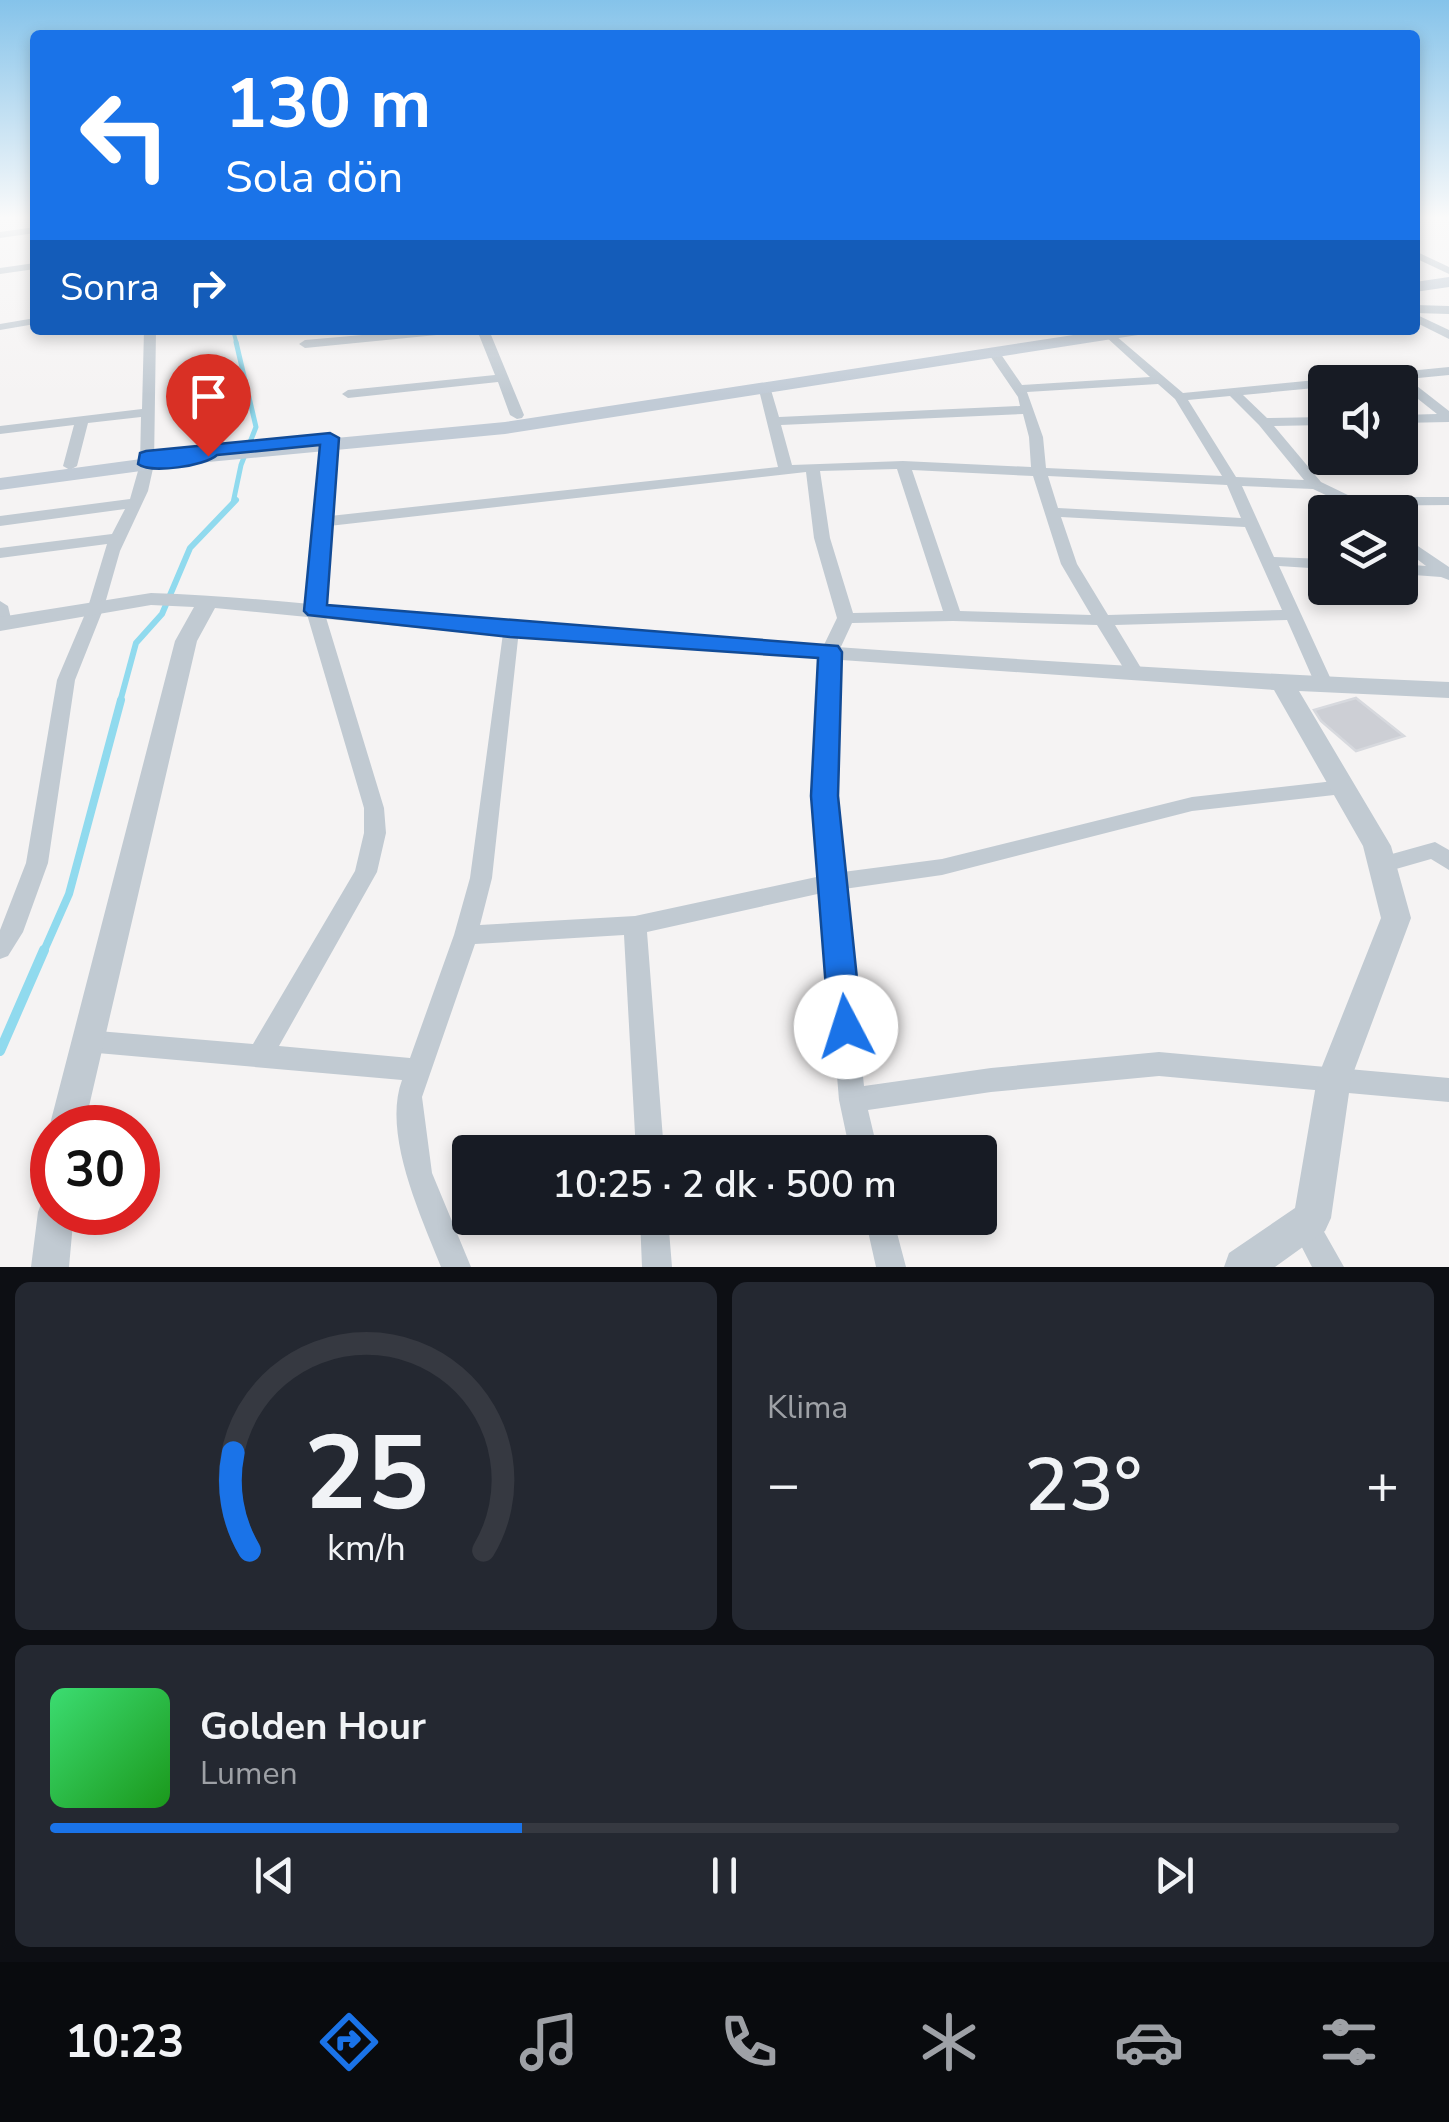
<!DOCTYPE html>
<html lang="tr">
<head>
<meta charset="utf-8">
<style>
  :root { --surface:#171b24; --page:#242831; --text:#f1f3f6; --muted:#9ea1a6; --line:#363941; --accent:#1a73e8 }
  body { margin:0; font-family:"Nunito Sans",sans-serif; background:var(--page); color:var(--text); height:100vh; display:flex; flex-direction:column; font-size:38px; white-space:nowrap }
  * { box-sizing:border-box; margin:0 }
  p { font-size:32px; color:var(--muted) }
  .icon { flex:none; width:55px; height:55px; fill:none; stroke:currentColor; stroke-width:2; stroke-linecap:round; stroke-linejoin:round }
  .map { position:relative; height:1267px; overflow:hidden }
  .side { display:flex; flex-direction:column; gap:15px; padding:15px; background:#0d0f14; flex:1 }
  .side>* { flex:none }
  .hud { position:absolute; left:30px; top:30px; width:1390px; height:305px; border-radius:10px; box-shadow:0 5px 15px #0003; background:#1a73e8; color:#fff; overflow:hidden }
  .tools { position:absolute; left:1308px; top:365px; display:grid; gap:20px }
  .tools a { display:grid; place-items:center; width:110px; height:110px; border-radius:10px; background:var(--surface); box-shadow:0 5px 15px #0003; font-size:50px }
  .speed { position:absolute; left:30px; top:1105px; display:flex; gap:20px; font-size:50px; font-weight:700; text-align:center }
  .speed>* { display:grid; place-content:center; width:130px; height:130px; border-radius:50%; background:var(--surface); box-shadow:0 5px 15px #0003; line-height:1 }
  .speed .limit { border:15px solid #d22; background:#fff; color:#111 }
  .pin { position:absolute; display:grid; place-items:center; width:85px; height:85px; color:#fff; margin:-102px -42px; border-radius:50% 50% 50% 0; rotate:-45deg; box-shadow:0 0 10px #0007 }
  .pin .icon { rotate:45deg }
  .me { position:absolute; width:110px; margin:-55px; rotate:355deg; stroke-linejoin:round; filter:drop-shadow(0 0 8px #0008) }
  .turn { display:flex; align-items:center; gap:35px; height:210px; padding:0 30px; font-size:45px }
  .turn .icon { width:130px; height:130px; stroke-width:2.5 }
  .turn b { display:block; font-size:70px; line-height:85px }
  .then { display:flex; align-items:center; height:95px; padding:0 30px; background:#0003; gap:20px; font-size:38px }
  .big { font-size:75px; font-weight:600; line-height:1.1 }
  .side .tile { flex:1; display:flex; flex-direction:column; justify-content:center; gap:15px; min-width:0; padding:0 35px; border-radius:15px; background:var(--page) }
  .side .dial { align-items:center; gap:0 }
  .dial svg { height:260px; overflow:visible; fill:none; stroke:var(--line); stroke-width:7; stroke-linecap:round; text-anchor:middle }
  .dial text { fill:var(--text); stroke:none }
  .song { display:flex; align-items:center; gap:30px }
  .cover { width:120px; height:120px; border-radius:15px; background:linear-gradient(135deg,hsl(140 70% 55%),hsl(120 70% 35%)) }
  .played { height:10px; border-radius:5px; background:linear-gradient(90deg,var(--accent) 35%,var(--line) 35%) }
  .keys { display:flex; justify-content:space-around; direction:ltr }
  .heat { display:flex; justify-content:space-between; align-items:center; font-size:55px; direction:ltr }
  .side .tiles { flex:1; display:grid; gap:15px; grid-template-columns:1fr 1fr }
  .tile:last-child { grid-column:span 2 }
  .trip { position:absolute; left:452px; top:1135px; width:545px; height:100px; border-radius:10px; background:var(--surface); box-shadow:0 5px 15px #0003; font-weight:600; line-height:100px; text-align:center }
  .tabs { display:flex; height:160px; justify-content:space-around; align-items:center; background:#090b0e; color:var(--muted) }
  .tabs .icon { width:70px; height:70px }
  .tabs .on { color:var(--accent) }
  .tabs b { font-size:45px; color:var(--text) }
  .map>svg:first-child { display:block }
  .lines { fill:none; stroke-linecap:round; stroke-linejoin:round }
  .stream-far4 { stroke:#90daee; stroke-width:4 }
  .stream-far3 { stroke:#90daee; stroke-width:5 }
  .stream-far2 { stroke:#90daee; stroke-width:6 }
  .stream-far1 { stroke:#90daee; stroke-width:8 }
  .stream { stroke:#90daee; stroke-width:10 }
  .building { fill:#cdcfd5; stroke:#d7d9de; stroke-width:2.5 }
  .minor { fill:#c1cad2; fill-rule:evenodd }
  .tertiary { fill:#c1cad2; fill-rule:evenodd }
  .secondary { fill:#c1cbd6; fill-rule:evenodd }
  .route { fill:#1a73e8; stroke:#114b97; stroke-width:2.5 }
</style>
</head>
<body>
<div class="map">
<svg width="1449" height="1267" viewBox="0 0 1449 1267">
  <rect width="100%" height="100%" fill="#f5f3f3"/>
  <g class="lines">
    <path class="stream-far4" d="M233,330L237,345"/>
    <path class="stream-far3" d="M233,503L241,465L256,427L236,342"/>
    <path class="stream-far2" d="M120,702L136,643L162,614L190,548L236,500"/>
    <path class="stream-far1" d="M43,953L69,894L121,700"/>
    <path class="stream" d="M0,1051L44,950"/>
  </g>
  <path class="building" d="M1356,698L1404,736L1356,751L1321,721L1314,710Z"/>
  <g class="lines">
    <path class="minor" d="M35,227V233L0,238V232Z
      M1415,251L1449,267V274L1415,258Z
      M35,263V269L0,274V268Z
      M1415,314L1449,330V339L1415,322Z
      M35,318V324L0,330V324Z
      M144,330H156L154,464L148,491L120,551L104,607L75,680L48,863L23,932L8,956L0,959V930L26,863L57,680L88,607L107,544L0,558V548L112,534L125,509L0,526V516L130,499L140,464L141,417L88,423L77,466L70,470L63,466L74,425L0,434V426L142,409Z
      M419,330H463L457,333L305,348L299,344L305,340Z
      M477,330H489L524,415L522,418L517,419L510,415L498,382L348,398L342,394L348,390L495,375Z
      M1109,330L1183,393L1449,367V375L1408,379L1449,411V422L1400,423V415L1437,414L1394,380L1325,382V387L1243,395L1267,418L1325,417V425L1274,426L1321,482L1352,497H1449V505L1349,506L1313,489L1242,486L1274,557L1325,559V569L1279,566L1334,686L1325,692L1316,686L1287,620L1115,625L1144,673L1135,679L1129,677L1097,625L953,621L852,623L839,651L835,796L843,872L942,859L1192,797L1343,780L1350,782L1353,787L1350,792L1343,794L1192,811L942,875L844,889L864,1086L991,1068L1159,1052L1449,1078V1102L1159,1076L991,1092L868,1110L878,1152H850L839,1100L822,893L647,932L664,1152H636L624,935L475,944L422,1097L432,1173L471,1267H441C421,1216 382,1134 402,1080L86,1052L77,1049L73,1041L77,1033L86,1030L253,1044L355,871L364,833V808L306,611L324,442L329,441L336,445L330,516L778,467L759,390L760,387L771,390L779,417L1020,406L1018,397L988,353L994,349L998,350L1022,385L1150,377L1105,336V332ZM1158,384L1175,399L1222,476L1046,468L1043,437L1027,392ZM1230,396L1259,425L1304,480L1236,477L1188,400ZM1023,414L1029,437L1031,467L903,461L792,465L781,425ZM897,469L943,611L853,613L830,538L820,471ZM912,470L1033,476L1061,564L1091,615L960,611ZM806,472L814,538L837,618L821,651L815,796L821,876L635,916L480,925L492,878L519,630L516,626H504L470,878L454,935L410,1058L279,1046L377,872L386,833L384,808L324,611L329,526ZM1048,476L1227,485L1241,518L1058,508ZM1061,517L1245,527L1282,610L1108,615L1077,564Z
      M1400,534L1449,567V580L1441,577L1400,574V564L1426,566L1400,546Z
      M0,601L8,606L12,623L3,628L0,627Z
      M1435,842L1449,850V870L1431,859L1382,873L1374,871L1371,865L1374,859Z
      M1304,1210L1314,1214L1344,1267H1312L1290,1224L1294,1214Z
      M640,1218H668L672,1267H642Z
      M865,1218H893L906,1267H876Z"/>
    <path class="tertiary" d="M1415,305L1449,306V314L1415,313Z
      M151,593C272,597 392,614 513,623C824,647 1137,669 1449,682V698L1299,691L1391,846L1411,918L1351,1079L1331,1218L1325,1231L1275,1267H1224L1229,1253L1295,1208L1317,1079L1381,918L1363,846L1274,690L510,637L215,608L197,641L84,1128H52V1137L49,1128L175,641L194,607L151,605L0,631V617Z
      M52,1195V1212H74L69,1267H31L38,1212L43,1199Z"/>
    <path class="secondary" d="M1449,277V287L1415,292V282Z
      M1106,330H1146L1138,335L505,434L208,462L0,490V478L208,450L505,422Z"/>
  </g>
  <linearGradient id="sky" x2="0" y2="1"><stop stop-color="#85c3ea"/><stop offset="0.55" stop-color="#fafafa"/><stop offset="1" stop-color="#fafafa" stop-opacity="0"/></linearGradient>
  <rect width="1449" height="395" fill="url(#sky)"/>
  <path class="route" d="M330,433L339,438L327,605L838,646L842,652L838,796L862,1027L857,1037L846,1041L834,1037L829,1027L811,796L818,658L510,637L308,615L304,611L320,445L217,455C205,466 151,474 138,464L140,453L146,451Z"/>
</svg>
<div class="tools">
<a><svg class="icon" aria-label="sound" viewBox="0 0 24 24"><path d="M4 9h4l5-4v14l-5-4H4zM17 9q2 3 0 6"/></svg></a>
<a><svg class="icon" aria-label="layers" viewBox="0 0 24 24"><path d="M12 4l9 5-9 5-9-5zM3 14l9 5 9-5"/></svg></a>
</div>
<div class="speed"><div class="limit">30</div></div>
<div class="pin" style="left:208px;top:456px;background:#d93025"><svg class="icon" aria-label="arrive" viewBox="0 0 24 24"><path d="M6 21V4h12l-3 4 3 4H6"/></svg></div>
<svg class="me" style="left:846px;top:1027px" viewBox="-20 -20 40 40"><circle r="19" fill="#fff"/><path d="M0-13L10 11 0 6-10 11z" fill="#1a73e8"/></svg>
<div class="trip">10:25 · 2 dk · 500 m</div>
<div class="hud">
<div class="turn"><svg class="icon" aria-label="left" viewBox="0 0 24 24"><path d="M17 20v-9H6M10 6l-5 5 5 5"/></svg><div><b>130 m</b>Sola dön</div></div>
<div class="then">Sonra<svg class="icon" aria-label="right" viewBox="0 0 24 24"><path d="M7 20v-9h11M14 6l5 5-5 5"/></svg></div>
</div>
</div>
<section class="side">
<div class="tiles">
<div class="tile dial"><svg viewBox="0 0 100 80">
<path d="M14 69A42 42 0 1 1 86 69"/>
<path d="M14 69A42 42 0 0 1 9 39" stroke="#1a73e8"/>
<text x="50" y="56" font-size="32" font-weight="700">25</text>
<text x="50" y="72" font-size="11">km/h</text>
</svg></div>
<div class="tile"><p>Klima</p>
<div class="heat"><a>−</a><b class="big">23°</b><a>+</a></div>
</div>
<div class="tile">
<div class="song"><i class="cover"></i><div><b>Golden Hour</b><p>Lumen</p></div></div>
<div class="played"></div>
<div class="keys"><svg class="icon" aria-label="previous" viewBox="0 0 24 24"><path d="M18 5L8 12l10 7zM5 5v14"/></svg><svg class="icon" aria-label="pause" viewBox="0 0 24 24"><path d="M8 5v14M16 5v14"/></svg><svg class="icon" aria-label="next" viewBox="0 0 24 24"><path d="M6 5l10 7-10 7zM19 5v14"/></svg></div>
</div>
</div>
</section>
<nav class="tabs">
<b>10:23</b>
<svg class="icon on" aria-label="directions" viewBox="0 0 24 24"><path d="M12 3l9 9-9 9-9-9zM9 14v-3h6M13 9l2 2-2 2"/></svg>
<svg class="icon" aria-label="music" viewBox="0 0 24 24"><path d="M9 18V5l10-2v13"/><circle cx="6" cy="18" r="3"/><circle cx="16" cy="16" r="3"/></svg>
<svg class="icon" aria-label="phone" viewBox="0 0 24 24"><path d="M5 4h4l2 5-3 2q2 4 5 5l2-3 5 2v4C11 20 4 13 5 4z"/></svg>
<svg class="icon" aria-label="climate" viewBox="0 0 24 24"><path d="M12 3v18M4 7l16 10M4 17L20 7"/></svg>
<svg class="icon" aria-label="car" viewBox="0 0 24 24"><path d="M5 17H2v-5l4-1 3-4h7l3 4 3 1v5h-3M9 17h6M6 11h13"/><circle cx="7" cy="17" r="2"/><circle cx="17" cy="17" r="2"/></svg>
<svg class="icon" aria-label="filters" viewBox="0 0 24 24"><path d="M4 7h16M4 17h16"/><circle cx="9" cy="7" r="2"/><circle cx="15" cy="17" r="2"/></svg>
</nav>
</body>
</html>
